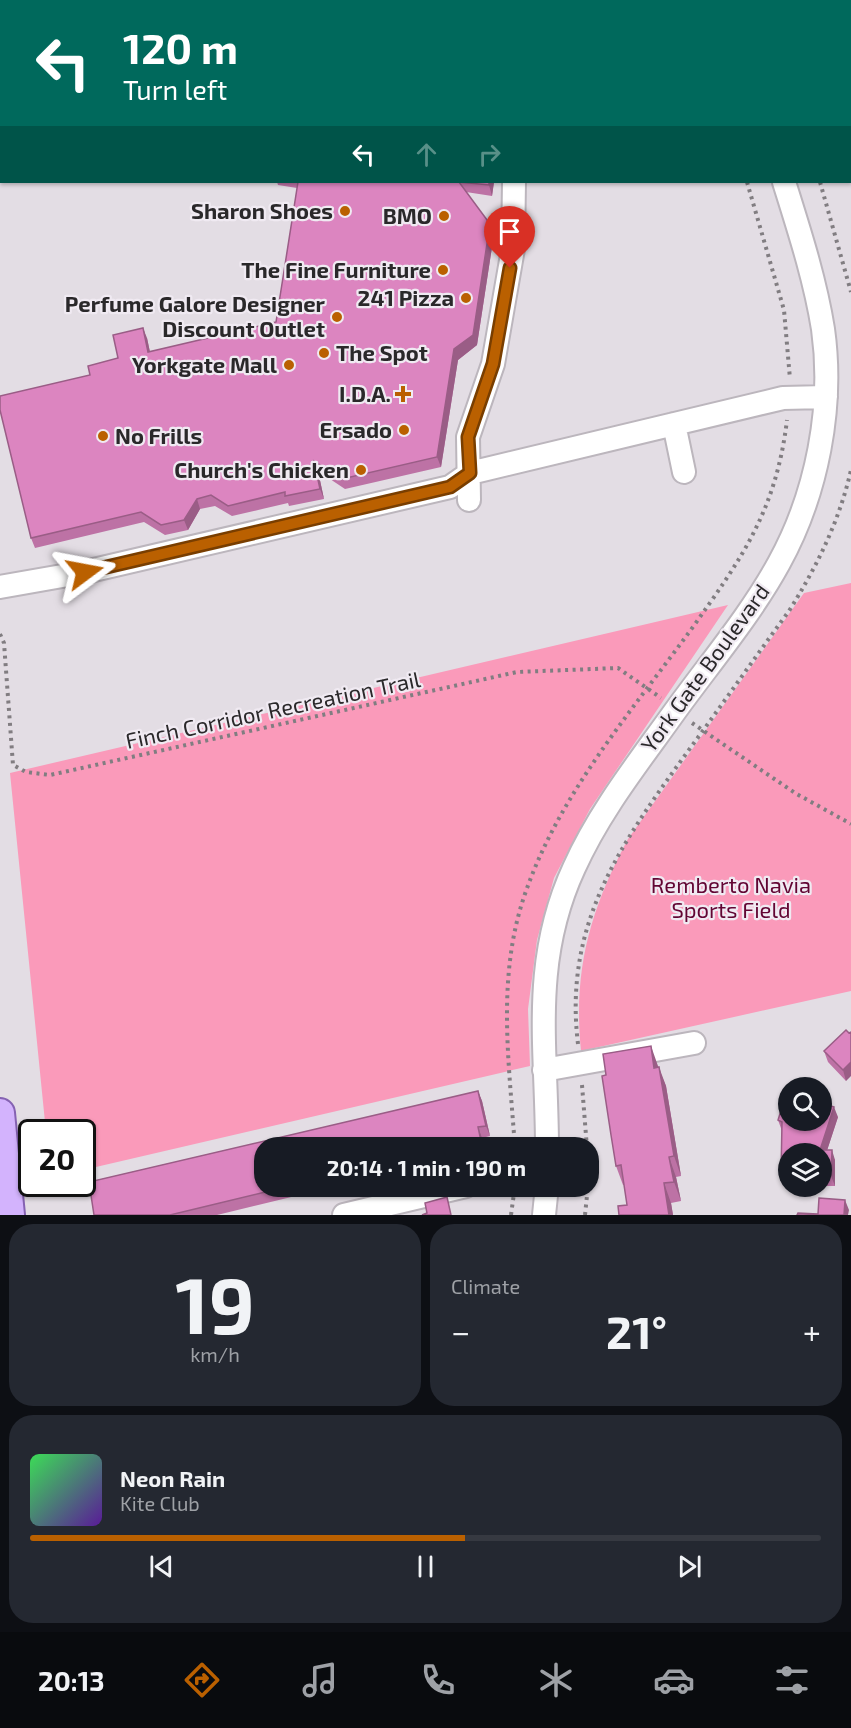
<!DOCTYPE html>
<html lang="en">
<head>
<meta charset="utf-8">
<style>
  :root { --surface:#171b24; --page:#242831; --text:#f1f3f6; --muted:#9ea1a6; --line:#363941; --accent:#ba6000 }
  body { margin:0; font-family:"Exo 2",sans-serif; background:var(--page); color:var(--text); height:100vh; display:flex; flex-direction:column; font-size:22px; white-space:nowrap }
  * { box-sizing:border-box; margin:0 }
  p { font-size:20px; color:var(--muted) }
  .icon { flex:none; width:33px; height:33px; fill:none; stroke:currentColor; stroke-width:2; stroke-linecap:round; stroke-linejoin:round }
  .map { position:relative; height:1215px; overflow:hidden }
  .side { display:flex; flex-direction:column; gap:9px; padding:9px; background:#0d0f14; flex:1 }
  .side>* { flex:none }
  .banner { position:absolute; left:0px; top:0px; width:852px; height:183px; box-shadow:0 2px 4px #0004; background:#00695c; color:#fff; overflow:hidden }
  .buttons { position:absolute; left:778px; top:1077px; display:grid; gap:12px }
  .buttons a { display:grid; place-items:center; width:54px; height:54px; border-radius:50%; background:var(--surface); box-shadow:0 2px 4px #0004; font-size:30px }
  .speed { position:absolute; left:18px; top:1119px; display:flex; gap:12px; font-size:30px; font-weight:700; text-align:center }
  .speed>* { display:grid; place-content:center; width:78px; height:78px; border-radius:50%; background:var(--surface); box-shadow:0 2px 4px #0004; line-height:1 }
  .speed .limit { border:3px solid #111; border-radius:9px; background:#fff; color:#111 }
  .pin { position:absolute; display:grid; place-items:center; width:51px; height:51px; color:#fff; margin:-62px -26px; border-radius:50% 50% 50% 0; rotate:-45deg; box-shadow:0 0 6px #0007 }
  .pin .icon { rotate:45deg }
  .me { position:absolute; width:66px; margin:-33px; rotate:77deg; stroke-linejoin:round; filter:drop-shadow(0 0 4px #0008) }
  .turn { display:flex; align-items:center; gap:21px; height:126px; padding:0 24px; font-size:27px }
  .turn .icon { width:78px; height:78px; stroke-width:2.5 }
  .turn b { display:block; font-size:42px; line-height:51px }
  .lanes { display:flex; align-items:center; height:57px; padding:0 24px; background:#0003; justify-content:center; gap:30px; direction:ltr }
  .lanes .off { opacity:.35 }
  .big { font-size:45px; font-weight:700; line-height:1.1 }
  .side .widget { flex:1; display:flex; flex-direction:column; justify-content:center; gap:9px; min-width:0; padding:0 21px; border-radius:24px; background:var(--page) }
  .side .dial { align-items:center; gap:0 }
  .dial b { font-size:78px; line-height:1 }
  .song { display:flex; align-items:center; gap:18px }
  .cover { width:72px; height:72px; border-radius:9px; background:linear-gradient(135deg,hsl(130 70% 55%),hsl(270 70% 35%)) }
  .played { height:6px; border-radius:3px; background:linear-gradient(90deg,var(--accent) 55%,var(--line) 55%) }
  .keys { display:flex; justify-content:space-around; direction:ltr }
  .heat { display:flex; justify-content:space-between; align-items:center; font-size:33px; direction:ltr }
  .side .tiles { flex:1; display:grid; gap:9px; grid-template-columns:1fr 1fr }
  .widget:last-child { grid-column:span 2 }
  .trip { position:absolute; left:254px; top:1137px; width:345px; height:60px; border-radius:24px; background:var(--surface); box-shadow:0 2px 4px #0004; font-weight:700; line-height:60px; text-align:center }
  .tab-bar { display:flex; height:96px; justify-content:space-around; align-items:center; background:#090b0e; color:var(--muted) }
  .tab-bar .icon { width:42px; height:42px }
  .tab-bar .current { color:var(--accent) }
  .tab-bar b { font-size:27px; color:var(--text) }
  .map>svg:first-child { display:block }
  .green { fill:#fa9aba }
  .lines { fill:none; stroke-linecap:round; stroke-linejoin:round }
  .minor-casing { stroke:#bcb6bd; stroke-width:26 }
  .major-casing { stroke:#8562b2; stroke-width:32 }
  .path { stroke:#817d81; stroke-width:4; stroke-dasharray:3 4.5; stroke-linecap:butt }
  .minor { stroke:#fff; stroke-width:22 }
  .major { stroke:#d3b3fd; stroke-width:28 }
  .wall { fill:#bd72a5 }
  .shaded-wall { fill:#9a5d86 }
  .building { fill:#dc85c0; stroke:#9a5d86; stroke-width:1.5 }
  .route-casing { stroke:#793e00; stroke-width:15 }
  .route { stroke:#ba6000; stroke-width:10 }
  .poi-dot { fill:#ba6000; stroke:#f0eaf2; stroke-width:2 }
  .labels { text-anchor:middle; stroke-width:4.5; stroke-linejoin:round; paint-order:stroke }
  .poi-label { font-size:22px; font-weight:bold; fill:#2a282a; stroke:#f0eaf2; text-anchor:end }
  .street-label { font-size:22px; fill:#2a282a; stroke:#f0eaf2 }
  .park-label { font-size:22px; fill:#620533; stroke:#f0eaf2 }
</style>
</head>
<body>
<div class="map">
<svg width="851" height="1215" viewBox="0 0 851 1215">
  <rect width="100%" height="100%" fill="#e3dde4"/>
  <path class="green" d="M851,583V991L581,1051C573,970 590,910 628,839L804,593Z
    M728,605L590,809L554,878L537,940L528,1009L530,1066L83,1170L82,1132H46L10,773Z"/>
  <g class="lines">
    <defs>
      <path id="minor" d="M197,0V2
        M504,0V2
        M730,0L731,2
        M850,141L851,140
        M674,424L684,472
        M469,500L468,437L493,364L513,249L514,182
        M0,587L85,572L450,487L470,473L783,398L826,397
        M544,1070L694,1043
        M547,1148C547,1048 530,963 574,868C599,812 638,763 673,714C709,664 750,616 779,563C817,494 834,407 823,329C815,279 799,230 784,182
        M344,1215L466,1186
        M544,1215L547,1186"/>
      <path id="major" d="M0,1113L10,1215"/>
    </defs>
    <use href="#minor" class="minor-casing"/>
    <use href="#major" class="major-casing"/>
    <path class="path" d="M694,0V2
      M768,0L769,2
      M850,14H851
      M747,182L784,310L790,379
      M820,182L851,292
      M0,634L4,643L13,765L26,772L50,775L517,672L618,668L661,698
      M692,723L795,793L851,824
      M578,1044C563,922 623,841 691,747C724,702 756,656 789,611C817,566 839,522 851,470
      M582,1085L587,1148
      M515,1148C509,1061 496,975 526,891C560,794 630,713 690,631C742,558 776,511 787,420
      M588,1167V1181
      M511,1215L515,1186
      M585,1215L588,1186"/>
    <use href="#minor" class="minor"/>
    <use href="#major" class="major"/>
  </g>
  <path class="wall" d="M143,0H162L146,2H144Z
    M277,182H494L492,196L466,192L494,234L477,345L458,360L441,467L345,489L318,471L324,499L289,506L288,503L232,516L215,506L200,509L188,530L165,535L144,522L35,548L31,538L90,375L118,358L147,338L150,352L276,322L297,188L278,185Z
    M849,1033L846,1081L828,1062L824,1051Z
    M658,1067L666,1086L681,1176L676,1177L681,1201L671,1203L673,1215H619L627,1205L624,1185H623L616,1166Z
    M478,1091L482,1101L490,1136L482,1138L484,1148H264V1186H337L217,1215H94L89,1182Z
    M838,1117L827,1150L835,1160V1186H822V1154H789V1185H785L781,1175L782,1131L778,1120Z"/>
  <path class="shaded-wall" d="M489,182H494L492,196L489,185Z
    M490,224L494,234L477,345L458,360L441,467L437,457L454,349Z
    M143,328L147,338L152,362L148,352Z
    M314,461L318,471L324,499L320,489Z
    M197,499L200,509L188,530L184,520Z
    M651,1046L658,1066L662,1087L654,1068Z
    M851,1062V1076L846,1081L843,1070Z
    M659,1067L666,1086L681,1176L674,1156Z
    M478,1091L482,1101L490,1136L486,1126Z
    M834,1107L838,1117L824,1160L820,1150Z
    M478,1127L482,1138L484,1148L481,1141Z
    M832,1150L835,1160V1186L831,1176Z
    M669,1157L676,1177L681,1201L674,1182Z
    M664,1183L671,1203L673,1215H669Z
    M845,1200L849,1210L848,1215H844Z"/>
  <path class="building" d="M53,0H97V2H53Z
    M248,0H482V2H249Z
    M298,182H459L490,224L473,335L454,349L437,457L342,479L314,461L320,489L285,496V492L228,506L211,495L197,499L184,520L161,525L141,512L31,538L0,410V396L90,375L88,366L118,358L113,335L143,328L148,352L276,322Z
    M459,182H489V185Z
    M846,1030L849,1033L851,1032V1062L843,1070L824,1051Z
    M651,1046L654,1068L659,1067L674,1156L669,1157L674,1182L664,1183L669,1215H619L618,1206L627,1205L621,1165L616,1166L611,1135L602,1076L606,1075L603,1054Z
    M478,1091L486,1126L478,1127L481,1141L455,1148H264V1186H290L170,1215H94L89,1182Z
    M787,1091L789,1092V1120H822V1103L834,1107L820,1150H832L831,1176H822V1154H789V1175H781L782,1122L778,1120Z
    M447,1197L451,1215H422L427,1213L425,1203Z
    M819,1198L845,1200L844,1215H797L798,1213L818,1214Z"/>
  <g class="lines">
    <defs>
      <path id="route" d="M85,572L450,487L470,473L468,437L493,364L510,268"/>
    </defs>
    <use href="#route" class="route-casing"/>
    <use href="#route" class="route"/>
  </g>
  <g class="poi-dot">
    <circle cx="345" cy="211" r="6"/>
    <circle cx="444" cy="216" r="6"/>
    <circle cx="443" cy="270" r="6"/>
    <circle cx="466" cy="298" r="6"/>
    <circle cx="337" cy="317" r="6"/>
    <circle cx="324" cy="353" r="6"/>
    <circle cx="289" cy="365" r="6"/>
    <path d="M400 385h6v6h6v6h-6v6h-6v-6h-6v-6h6z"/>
    <circle cx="404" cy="430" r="6"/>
    <circle cx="103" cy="436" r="6"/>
    <circle cx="361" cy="470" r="6"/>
  </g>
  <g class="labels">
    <g class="poi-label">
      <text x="333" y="219">Sharon Shoes</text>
      <text x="432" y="224">BMO</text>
      <text x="431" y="278">The Fine Furniture</text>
      <text x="454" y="306">241 Pizza</text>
      <text x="325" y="312">Perfume Galore Designer<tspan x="325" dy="25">Discount Outlet</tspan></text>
      <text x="336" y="361" text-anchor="start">The Spot</text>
      <text x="277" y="373">Yorkgate Mall</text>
      <text x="391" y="402">I.D.A.</text>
      <text x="392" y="438">Ersado</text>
      <text x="115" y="444" text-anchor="start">No Frills</text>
      <text x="349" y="478">Church's Chicken</text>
    </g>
    <g class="street-label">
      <text transform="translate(705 668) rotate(-54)" y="8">York Gate Boulevard</text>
      <text transform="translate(273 710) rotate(-12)" y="8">Finch Corridor Recreation Trail</text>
    </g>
    <g class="park-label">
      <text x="731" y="893">Remberto Navia<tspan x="731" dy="25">Sports Field</tspan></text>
    </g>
  </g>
</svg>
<div class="buttons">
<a><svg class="icon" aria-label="search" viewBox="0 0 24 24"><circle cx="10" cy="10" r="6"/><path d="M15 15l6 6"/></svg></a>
<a><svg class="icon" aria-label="layers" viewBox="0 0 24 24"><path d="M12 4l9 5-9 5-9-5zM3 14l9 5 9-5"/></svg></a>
</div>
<div class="speed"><div class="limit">20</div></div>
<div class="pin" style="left:510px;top:268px;background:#d93025"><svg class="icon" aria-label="arrive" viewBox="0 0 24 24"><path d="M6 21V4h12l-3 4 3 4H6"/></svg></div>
<svg class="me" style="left:85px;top:572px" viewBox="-20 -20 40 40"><path d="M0-17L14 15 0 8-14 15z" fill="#ba6000" stroke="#fff" stroke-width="4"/></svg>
<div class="trip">20:14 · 1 min · 190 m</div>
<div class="banner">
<div class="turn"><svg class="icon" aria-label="left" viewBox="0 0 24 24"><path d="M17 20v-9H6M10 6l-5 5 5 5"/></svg><div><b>120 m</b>Turn left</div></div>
<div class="lanes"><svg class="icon" aria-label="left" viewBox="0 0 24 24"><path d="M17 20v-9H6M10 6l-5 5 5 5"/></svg><svg class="icon off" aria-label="ahead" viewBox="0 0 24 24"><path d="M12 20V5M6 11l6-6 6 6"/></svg><svg class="icon off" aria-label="right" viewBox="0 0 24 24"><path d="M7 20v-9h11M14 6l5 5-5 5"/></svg></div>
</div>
</div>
<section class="side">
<div class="tiles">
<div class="widget dial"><b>19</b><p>km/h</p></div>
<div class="widget"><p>Climate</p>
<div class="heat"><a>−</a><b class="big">21°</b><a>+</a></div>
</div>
<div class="widget">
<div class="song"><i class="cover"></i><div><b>Neon Rain</b><p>Kite Club</p></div></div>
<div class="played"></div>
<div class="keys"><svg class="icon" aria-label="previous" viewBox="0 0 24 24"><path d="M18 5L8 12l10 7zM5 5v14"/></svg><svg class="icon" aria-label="pause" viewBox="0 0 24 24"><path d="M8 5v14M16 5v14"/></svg><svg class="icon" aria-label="next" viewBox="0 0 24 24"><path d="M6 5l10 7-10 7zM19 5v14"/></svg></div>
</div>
</div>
</section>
<nav class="tab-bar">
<b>20:13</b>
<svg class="icon current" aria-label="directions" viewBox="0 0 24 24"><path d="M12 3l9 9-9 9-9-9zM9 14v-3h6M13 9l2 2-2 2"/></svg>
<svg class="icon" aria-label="music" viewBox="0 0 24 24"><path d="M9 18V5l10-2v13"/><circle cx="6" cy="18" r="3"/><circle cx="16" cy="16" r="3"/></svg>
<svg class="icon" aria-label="phone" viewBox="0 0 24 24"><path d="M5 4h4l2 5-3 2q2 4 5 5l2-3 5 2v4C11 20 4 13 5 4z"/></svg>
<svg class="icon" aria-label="climate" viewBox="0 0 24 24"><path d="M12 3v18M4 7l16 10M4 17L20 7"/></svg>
<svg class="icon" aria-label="car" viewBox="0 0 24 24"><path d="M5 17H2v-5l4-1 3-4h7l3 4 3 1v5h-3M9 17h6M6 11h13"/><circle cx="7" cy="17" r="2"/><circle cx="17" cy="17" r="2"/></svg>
<svg class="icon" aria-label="filters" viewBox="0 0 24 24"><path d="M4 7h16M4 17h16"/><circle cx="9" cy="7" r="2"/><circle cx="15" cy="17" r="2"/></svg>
</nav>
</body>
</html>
